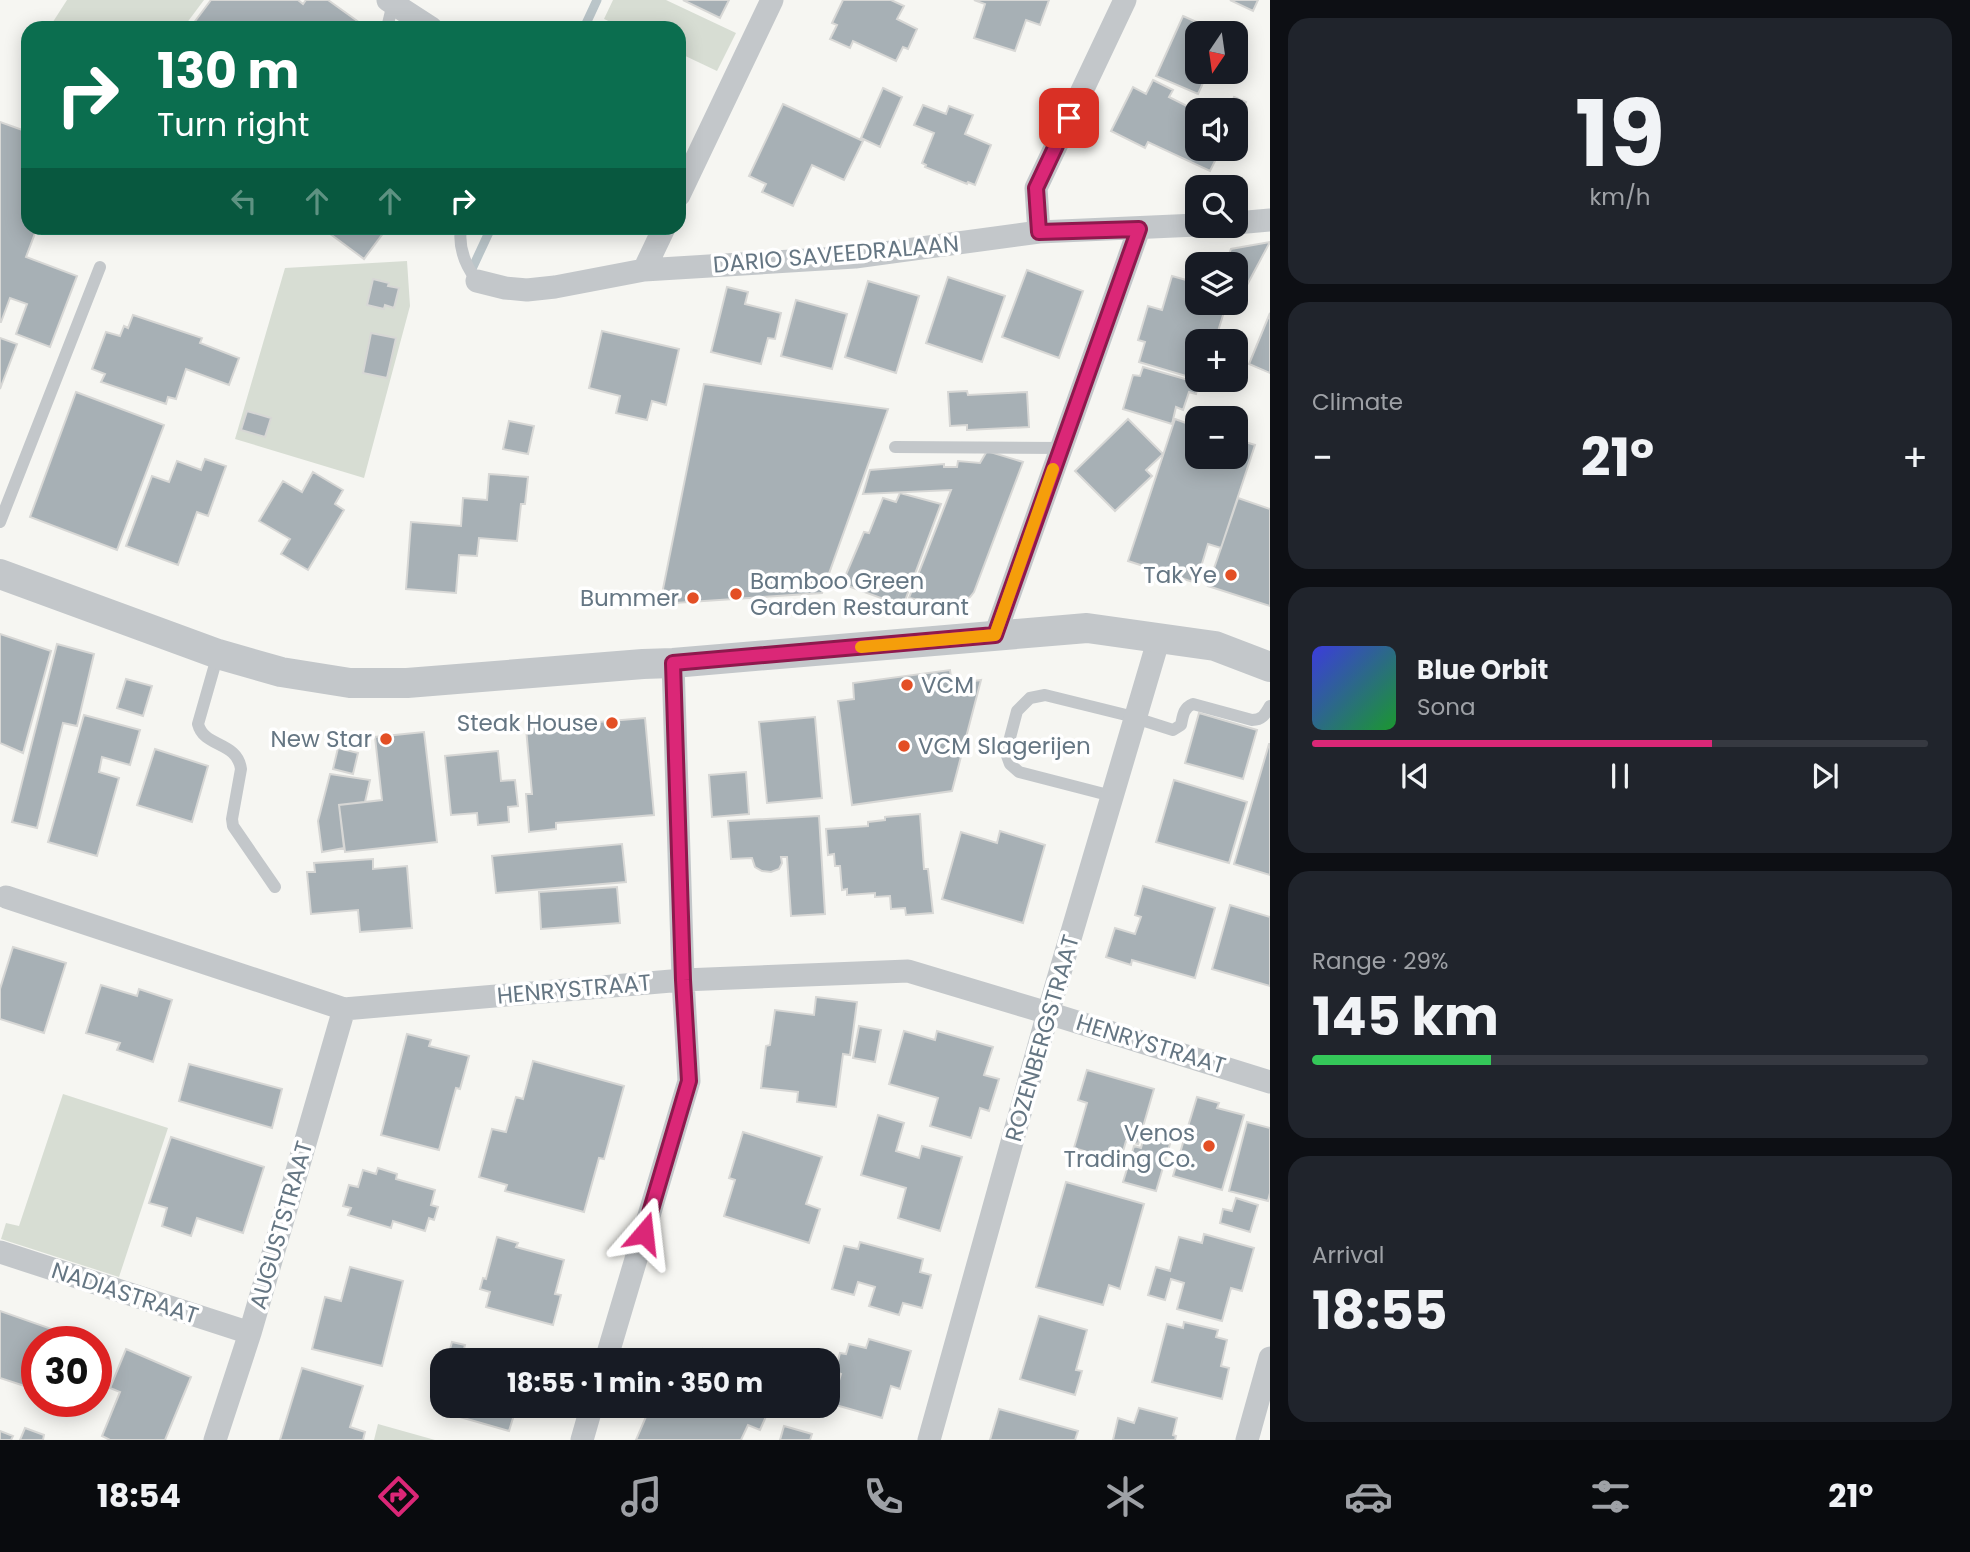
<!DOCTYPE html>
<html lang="en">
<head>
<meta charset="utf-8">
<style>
  :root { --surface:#171b24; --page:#20242c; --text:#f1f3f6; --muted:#9ea1a6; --line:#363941; --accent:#db2777 }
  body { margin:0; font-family:Poppins,sans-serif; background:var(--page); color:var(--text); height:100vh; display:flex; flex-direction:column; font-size:26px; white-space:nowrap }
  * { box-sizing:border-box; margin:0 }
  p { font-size:23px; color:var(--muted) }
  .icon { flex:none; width:38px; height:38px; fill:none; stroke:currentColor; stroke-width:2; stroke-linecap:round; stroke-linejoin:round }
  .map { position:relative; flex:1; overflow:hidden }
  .drawer { display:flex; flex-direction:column; gap:18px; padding:18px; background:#0d0f14; width:700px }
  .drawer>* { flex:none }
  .guide { position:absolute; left:21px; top:21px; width:665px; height:214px; border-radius:21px; box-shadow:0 4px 18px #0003; background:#0b6e4f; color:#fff; overflow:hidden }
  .needle { width:46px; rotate:193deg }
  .fabs { position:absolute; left:1185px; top:21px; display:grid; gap:14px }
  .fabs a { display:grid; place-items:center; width:63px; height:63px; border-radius:14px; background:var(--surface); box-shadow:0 4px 18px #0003; font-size:35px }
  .speed { position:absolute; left:21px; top:1326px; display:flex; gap:14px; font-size:35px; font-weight:700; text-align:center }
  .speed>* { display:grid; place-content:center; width:91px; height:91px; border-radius:50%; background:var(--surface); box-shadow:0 4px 18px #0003; line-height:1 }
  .speed .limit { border:10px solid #d22; background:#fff; color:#111 }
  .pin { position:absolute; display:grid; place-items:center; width:60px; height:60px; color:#fff; margin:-30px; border-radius:14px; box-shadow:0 4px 10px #0006 }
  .me { position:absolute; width:77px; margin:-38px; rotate:17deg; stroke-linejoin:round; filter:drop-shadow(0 0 5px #0008) }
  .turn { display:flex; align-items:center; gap:24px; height:147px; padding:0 21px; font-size:32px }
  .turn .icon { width:91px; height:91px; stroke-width:2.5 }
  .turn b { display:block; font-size:49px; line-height:60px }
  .lanes { display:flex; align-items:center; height:66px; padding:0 21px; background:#0003; justify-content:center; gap:35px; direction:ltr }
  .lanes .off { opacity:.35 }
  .big { font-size:52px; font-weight:700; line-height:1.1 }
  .drawer .card { flex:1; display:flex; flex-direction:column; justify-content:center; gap:10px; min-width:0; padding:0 24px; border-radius:21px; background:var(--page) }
  .drawer .dial { align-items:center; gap:0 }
  .dial b { font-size:91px; line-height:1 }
  .song { display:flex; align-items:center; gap:21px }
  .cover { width:84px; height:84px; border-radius:10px; background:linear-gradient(135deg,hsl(240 70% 55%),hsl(130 70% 35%)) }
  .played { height:7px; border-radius:4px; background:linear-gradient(90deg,var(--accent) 65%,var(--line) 65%) }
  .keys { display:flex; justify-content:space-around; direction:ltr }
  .heat { display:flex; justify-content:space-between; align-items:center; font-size:38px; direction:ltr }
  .charge { height:10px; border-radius:5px; background:linear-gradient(90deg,#34c759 29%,var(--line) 0) }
  .trip { position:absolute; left:430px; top:1348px; width:410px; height:70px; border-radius:21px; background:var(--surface); box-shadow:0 4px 18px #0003; font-weight:700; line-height:70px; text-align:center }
  .tabs { display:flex; height:112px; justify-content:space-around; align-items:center; background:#090b0e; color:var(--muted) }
  .tabs .icon { width:49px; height:49px }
  .tabs .selected { color:var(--accent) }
  .tabs b { font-size:32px; color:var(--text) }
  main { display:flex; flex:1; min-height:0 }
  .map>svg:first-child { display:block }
  .green { fill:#d7ddd3 }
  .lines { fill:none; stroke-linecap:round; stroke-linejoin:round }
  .stream { stroke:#bac5c9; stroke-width:9 }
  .building { fill:#a7b0b5; stroke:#d7d7d5; stroke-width:2 }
  .service { stroke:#c3c7ca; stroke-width:12 }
  .minor { stroke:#c3c7ca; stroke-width:23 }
  .tertiary { stroke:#c3c7ca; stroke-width:30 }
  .route-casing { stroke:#8e194d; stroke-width:18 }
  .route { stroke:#db2777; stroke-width:12 }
  .slow { stroke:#f59e0b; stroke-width:12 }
  .poi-dot { fill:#e34f25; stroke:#fff; stroke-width:2.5 }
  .labels { text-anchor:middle; stroke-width:7; stroke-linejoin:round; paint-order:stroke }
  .street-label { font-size:23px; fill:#657683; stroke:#fff }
  .poi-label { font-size:23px; fill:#657683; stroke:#fff; text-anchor:end }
</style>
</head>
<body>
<main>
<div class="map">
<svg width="1270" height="1440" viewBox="0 0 1270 1440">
  <rect width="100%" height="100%" fill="#f6f6f2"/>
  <path class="green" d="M67,0H204L183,28H49Z
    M613,0H666L736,33L717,71L679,53V28H624L604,19Z
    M407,261L410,306L364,478L235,439L285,268Z
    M63,1094L168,1128L119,1277L1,1239L6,1223L19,1226Z
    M378,1424L435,1440H374Z"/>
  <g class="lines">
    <path class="stream" d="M584,28L597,0
      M471,271L491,228"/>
  </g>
  <path class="building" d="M211,0H298L303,4L306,0H328L367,28H190Z
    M683,0H729L720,18Z
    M843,0H891L904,6L897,19L917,29L908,49L903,47L896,61L853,41L850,48L830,39L837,25L832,23Z
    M974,0H1049L1040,25L1026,20L1015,51L974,38L985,4Z
    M1230,0H1258L1253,11Z
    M1183,16L1221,33H1197V72H1208L1198,94L1156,76Z
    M1153,80L1173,90L1169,97L1197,111V149H1221L1210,171L1148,142L1145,148L1111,131L1133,87L1146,94Z
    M883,88L902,97L880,147L861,138Z
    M1234,97L1246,102L1238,120L1236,119V110H1228Z
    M783,104L863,141L844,180L812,165L793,206L762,192L766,184L749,176Z
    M923,105L946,114L949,106L973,115L965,134L991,145L975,185L968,182L967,184L925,167L926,165L922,163L934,133L914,125Z
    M0,122L28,132V228H37L26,257L77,276L50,347L16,334L27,304L10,298L1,322H0Z
    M333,228H387L364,259L329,233Z
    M576,228H609L608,234L576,230Z
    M1270,242L1247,285L1236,282V264H1225L1231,249Z
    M1027,270L1083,291L1059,358L1002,337Z
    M1172,276L1197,283V303H1221L1218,310L1224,312L1215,341H1197L1196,379L1139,362L1145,342L1138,340L1148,306L1162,310Z
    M948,277L1005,296L982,362L926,343Z
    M373,279L389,283L388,286L399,288L394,308L385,305L384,309L367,305Z
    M868,281L919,296L896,373L845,357Z
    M727,287L748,292L745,304L781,313L775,339L768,338L761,364L711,352Z
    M796,300L847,314L832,369L781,356Z
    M1270,313V373L1249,364Z
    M133,315L202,338L200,343L239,358L229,385L186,369L176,399L168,397L166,404L101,382L105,374L92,369L106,332L120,336L124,326L128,328Z
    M602,331L679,349L666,405L652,401L647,420L616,413L620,396L589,388Z
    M371,333L396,338L387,378L363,373Z
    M0,338L17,344L0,389Z
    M1143,367L1199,383L1196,394L1189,392L1183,410L1176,407L1172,424L1123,409L1133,375L1140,376Z
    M704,384L888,409L822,593L660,604Z
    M967,391L968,395L1027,392L1029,427L967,430V425L950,426L948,392Z
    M76,392L164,425L117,550L30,517Z
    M247,411L271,418L265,437L241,430Z
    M1128,419L1163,454L1146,470L1152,476L1115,511L1075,471Z
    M1175,419L1197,427V457H1236V439L1255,445L1221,548L1208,544L1196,583L1128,561Z
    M509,421L534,426L528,454L503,449Z
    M987,451L1023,462L974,592L970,597L958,604L951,606L909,598L951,490L863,494L870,470L944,464V467H957L958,461L980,463Z
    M205,459L226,466L208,516L197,512L178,565L126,546L152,476L169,482L177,461L201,470Z
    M313,472L343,490L335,504L344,510L308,570L281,554L290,539L259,521L283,481L302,492Z
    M489,474L528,477L525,504H521L517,541L479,538L477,556L459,555L456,593L406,589L411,522L461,526L463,498L487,500Z
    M900,493L941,504L903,606L842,584L864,532L869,533L883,498L896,502Z
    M1238,498L1270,509V606L1208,586Z
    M0,634L51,651L23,753L0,743Z
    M57,644L94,654L77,726L63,723L37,828L12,822Z
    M950,670L952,684L981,680L952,791L852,805L838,701L854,699L853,683Z
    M126,679L152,686L143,716L117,708Z
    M1199,713L1257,730L1243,779L1185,763Z
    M84,715L140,730L130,765L102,757L99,772L119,778L97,856L48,842Z
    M815,717L822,798L767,803L759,722Z
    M645,718L654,815L556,823V829L529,832L526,794H532L526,728Z
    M424,732L437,842L345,852L339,805L382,800L375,737Z
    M1269,744H1270V875L1234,864Z
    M338,748L358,753L353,774L333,769Z
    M155,749L208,766L192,822L137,805Z
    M498,751L501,781L515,780L518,806L508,807L509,822L478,825L477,813L451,815L445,756Z
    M746,772L749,814L712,817L709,775Z
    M330,774L370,780L365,802L339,805L344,848L322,852L318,821Z
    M1174,780L1247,802L1229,863L1156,842Z
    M920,814L924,869H928L933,913L906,915L905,908L891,909L890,896L875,897V893L847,895V889L842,890L840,866H835L834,854L828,855L826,829L868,826V822L885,820V817Z
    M819,816L825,914L791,916L787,857H781L782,863L779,869L771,872L762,871L755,867L752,858L731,859L728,821Z
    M1000,831L1045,845L1023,923L942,899L961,832L997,843Z
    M622,844L626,882L496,893L492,856Z
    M373,859V869L407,866L412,928L360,932L358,910L311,914L307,872H315L314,863Z
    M1143,886L1215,908L1195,978L1132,960L1131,965L1106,957L1115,928L1135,934L1141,917L1135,915Z
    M617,887L620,923L541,929L539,892Z
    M1230,905L1270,917V986L1212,969Z
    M13,947L66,963L44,1033L0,1019V989Z
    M101,985L137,996L139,989L172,1000L153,1062L117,1050L120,1043L86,1033Z
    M816,997L857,1002L850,1055L843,1054L836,1107L797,1102L798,1092L761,1088L766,1046L770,1045L775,1010L814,1015Z
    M859,1026L881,1030L875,1062L853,1058Z
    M904,1031L935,1040L937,1031L993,1047L984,1075L999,1079L989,1111L980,1108L971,1138L930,1126L938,1098L889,1084Z
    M407,1034L431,1040L429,1046L469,1056L460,1089L456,1088L439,1150L381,1135Z
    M533,1061L624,1086L604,1159L599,1158L584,1212L505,1191L507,1185L479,1177L492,1129L506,1132L516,1097L523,1099Z
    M189,1064L282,1089L272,1128L179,1101Z
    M1087,1070L1154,1089L1138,1144L1126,1141L1120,1162L1074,1148L1087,1103L1078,1100Z
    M1197,1097L1219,1103L1217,1108L1244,1115L1222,1190L1173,1176Z
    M878,1115L904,1123L896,1151L919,1158L922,1146L962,1157L940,1231L898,1218L906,1188L861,1175Z
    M1247,1122L1270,1128V1193L1268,1201L1229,1191Z
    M743,1132L822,1157L806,1204L820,1209L809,1243L724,1216L735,1180L729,1178Z
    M1144,1136L1170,1144L1156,1191L1123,1182L1134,1146L1141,1148Z
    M171,1137L264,1167L243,1233L197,1218L191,1236L162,1226L167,1208L149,1203Z
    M378,1168L397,1174L396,1179L435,1190L431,1205L438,1207L434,1220L429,1218L425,1231L393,1221L391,1228L348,1215L351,1208L343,1206L349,1185L358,1187L363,1170L376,1174Z
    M1066,1182L1144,1204L1120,1289L1109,1285L1103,1305L1036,1287Z
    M1236,1198L1258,1205L1250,1232L1220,1223L1223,1209L1232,1211Z
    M1204,1234L1254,1248L1242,1291L1231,1288L1222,1321L1177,1309L1184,1283L1171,1279L1165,1300L1148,1295L1156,1267L1170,1271L1179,1237L1202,1243Z
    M497,1237L518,1243L516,1247L564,1260L555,1294L561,1295L553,1325L486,1307L490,1292L480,1289L483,1278L486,1279Z
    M860,1242L923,1259L920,1272L931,1275L922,1308L903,1303L899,1315L869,1306L875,1287L858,1282L854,1295L832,1289L844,1246L858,1249Z
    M350,1267L403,1281L382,1366L312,1349L325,1297L341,1301Z
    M0,1311L63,1333L59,1342H37V1390L0,1378Z
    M1039,1316L1087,1330L1076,1370L1082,1371L1075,1395L1020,1379Z
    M1184,1322L1218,1330L1216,1337L1227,1340L1221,1366L1229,1368L1222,1399L1152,1382L1167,1324L1183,1328Z
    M869,1339L911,1351L900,1389L891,1386L882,1418L832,1404L841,1374L835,1372L840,1353L846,1354L849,1344L866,1348Z
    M452,1342L465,1345L464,1349L503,1360H447Z
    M126,1349L191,1377L165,1440H110L102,1436L120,1392L110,1388Z
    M703,1349L728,1360H698Z
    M302,1368L363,1386L350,1427L365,1432L363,1440H280Z
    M443,1397V1405H517L509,1431L439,1411Z
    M651,1405H771L760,1430L748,1425L741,1440H636Z
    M1139,1408L1177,1418L1173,1435L1176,1436L1175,1440H1113L1118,1418L1134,1423Z
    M999,1409L1078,1431L1075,1440H990Z
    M784,1426L812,1434L810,1440H780Z
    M25,1428L44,1435L43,1440H20Z
    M0,1431L13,1436L11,1440H0Z"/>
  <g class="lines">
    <path class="service" d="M387,28L393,3
      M461,228C458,248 465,265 477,281
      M895,447L1061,448
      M0,522L100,267
      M218,654L198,724C204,748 237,741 241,769L232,819L233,826L275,887
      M1112,796L1019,772L1010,764L1006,753L1017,711L1030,698L1045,695L1126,715L1173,730L1181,725C1183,716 1183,708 1193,704L1252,720C1262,720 1265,715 1270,706"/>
    <path class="minor" d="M388,0L431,28
      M679,195L772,0
      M1236,223L1270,220
      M1039,232L1036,188L1125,0
      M644,270L664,228
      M477,281L505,288L527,290L555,287L644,270L855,257L1039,232L1197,225
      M995,635L1139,229
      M6,897L344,1009L683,980L908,971L1048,1013L1270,1082
      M0,1252L250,1333
      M606,1360L689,1081L683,980L673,663
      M215,1440L250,1333L344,1009
      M582,1440L592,1405
      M929,1440L1048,1013L1159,638
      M1247,1440L1270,1358"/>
    <path class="tertiary" d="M0,574L218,654L281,672L350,683H407L643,664L673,663L1087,628L1215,646L1270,667"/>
  </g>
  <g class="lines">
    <defs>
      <path id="route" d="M644,1233L689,1081L683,980L673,663L995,635L1139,229L1039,232L1036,188L1069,118"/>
    </defs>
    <use href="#route" class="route-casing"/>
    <use href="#route" class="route"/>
    <path class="slow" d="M861,647L995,635L1053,469"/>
  </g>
  <g class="poi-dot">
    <circle cx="1231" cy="575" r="7"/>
    <circle cx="736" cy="594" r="7"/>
    <circle cx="693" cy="598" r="7"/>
    <circle cx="907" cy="685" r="7"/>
    <circle cx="612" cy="723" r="7"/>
    <circle cx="386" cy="739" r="7"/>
    <circle cx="904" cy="746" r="7"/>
    <circle cx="1209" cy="1146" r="7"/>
  </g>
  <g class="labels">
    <g class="street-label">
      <text transform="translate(836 254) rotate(-5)" y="8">DARIO SAVEEDRALAAN</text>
      <text transform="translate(574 989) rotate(-5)" y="8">HENRYSTRAAT</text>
      <text transform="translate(1042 1038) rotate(-74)" y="8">ROZENBERGSTRAAT</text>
      <text transform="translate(1151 1044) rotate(17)" y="8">HENRYSTRAAT</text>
      <text transform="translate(281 1225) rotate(-74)" y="8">AUGUSTSTRAAT</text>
      <text transform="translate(125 1293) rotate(18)" y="8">NADIASTRAAT</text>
    </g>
    <g class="poi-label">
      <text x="1217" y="583">Tak Ye</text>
      <text x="750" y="589" text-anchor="start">Bamboo Green<tspan x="750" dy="26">Garden Restaurant</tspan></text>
      <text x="679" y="606">Bummer</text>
      <text x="921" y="693" text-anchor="start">VCM</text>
      <text x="598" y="731">Steak House</text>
      <text x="372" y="747">New Star</text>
      <text x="918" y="754" text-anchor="start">VCM Slagerijen</text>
      <text x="1195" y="1141">Venos<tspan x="1195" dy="26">Trading Co.</tspan></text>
    </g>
  </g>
</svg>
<div class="fabs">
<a><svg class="needle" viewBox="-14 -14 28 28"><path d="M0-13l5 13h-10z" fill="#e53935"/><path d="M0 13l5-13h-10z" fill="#9ea1a6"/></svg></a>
<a><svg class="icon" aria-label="sound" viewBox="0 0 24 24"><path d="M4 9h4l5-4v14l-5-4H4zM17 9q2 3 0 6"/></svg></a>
<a><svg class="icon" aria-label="search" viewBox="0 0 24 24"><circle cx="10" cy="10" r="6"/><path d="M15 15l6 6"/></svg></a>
<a><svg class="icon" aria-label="layers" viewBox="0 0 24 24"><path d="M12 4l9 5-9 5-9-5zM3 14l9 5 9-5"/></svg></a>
<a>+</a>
<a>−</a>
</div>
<div class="speed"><div class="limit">30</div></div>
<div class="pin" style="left:1069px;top:118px;background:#d93025"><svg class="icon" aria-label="arrive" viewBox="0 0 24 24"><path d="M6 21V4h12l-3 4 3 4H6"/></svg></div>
<svg class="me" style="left:644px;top:1233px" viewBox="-20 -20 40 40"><path d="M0-17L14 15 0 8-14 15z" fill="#db2777" stroke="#fff" stroke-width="4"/></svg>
<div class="trip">18:55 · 1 min · 350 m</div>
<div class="guide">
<div class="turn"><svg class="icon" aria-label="right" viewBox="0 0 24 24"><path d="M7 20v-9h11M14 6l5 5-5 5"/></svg><div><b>130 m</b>Turn right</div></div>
<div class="lanes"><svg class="icon off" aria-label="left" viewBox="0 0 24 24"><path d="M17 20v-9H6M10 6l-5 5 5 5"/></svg><svg class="icon off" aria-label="ahead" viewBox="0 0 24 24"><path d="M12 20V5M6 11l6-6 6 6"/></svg><svg class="icon off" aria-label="ahead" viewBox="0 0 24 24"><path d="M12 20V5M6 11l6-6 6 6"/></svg><svg class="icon" aria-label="right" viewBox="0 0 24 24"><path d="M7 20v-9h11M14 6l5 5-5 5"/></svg></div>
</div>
</div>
<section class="drawer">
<div class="card dial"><b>19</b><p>km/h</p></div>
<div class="card"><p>Climate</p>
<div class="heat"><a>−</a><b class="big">21°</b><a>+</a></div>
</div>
<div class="card">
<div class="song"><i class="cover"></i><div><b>Blue Orbit</b><p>Sona</p></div></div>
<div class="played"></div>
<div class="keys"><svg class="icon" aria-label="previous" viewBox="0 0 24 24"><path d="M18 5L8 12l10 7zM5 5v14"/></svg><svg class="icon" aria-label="pause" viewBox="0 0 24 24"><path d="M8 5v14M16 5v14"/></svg><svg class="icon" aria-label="next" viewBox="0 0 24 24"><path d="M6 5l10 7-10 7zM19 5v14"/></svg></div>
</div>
<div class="card"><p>Range · 29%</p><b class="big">145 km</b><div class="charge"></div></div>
<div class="card"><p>Arrival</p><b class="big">18:55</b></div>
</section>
</main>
<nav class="tabs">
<b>18:54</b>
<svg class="icon selected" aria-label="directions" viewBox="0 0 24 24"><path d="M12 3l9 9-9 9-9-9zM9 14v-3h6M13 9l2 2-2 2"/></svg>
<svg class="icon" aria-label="music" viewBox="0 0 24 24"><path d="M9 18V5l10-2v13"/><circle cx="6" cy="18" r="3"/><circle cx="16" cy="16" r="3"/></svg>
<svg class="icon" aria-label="phone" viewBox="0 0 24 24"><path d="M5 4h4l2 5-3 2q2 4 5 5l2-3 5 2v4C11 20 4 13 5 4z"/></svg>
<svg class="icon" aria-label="climate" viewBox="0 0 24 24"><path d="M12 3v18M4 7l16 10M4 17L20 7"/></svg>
<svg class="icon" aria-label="car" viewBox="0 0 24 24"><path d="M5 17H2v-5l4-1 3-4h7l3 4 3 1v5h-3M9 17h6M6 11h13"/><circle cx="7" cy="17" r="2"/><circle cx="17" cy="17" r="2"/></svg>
<svg class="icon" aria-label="filters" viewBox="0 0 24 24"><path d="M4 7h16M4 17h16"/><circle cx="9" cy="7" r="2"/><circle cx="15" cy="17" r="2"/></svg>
<b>21°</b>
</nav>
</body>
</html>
